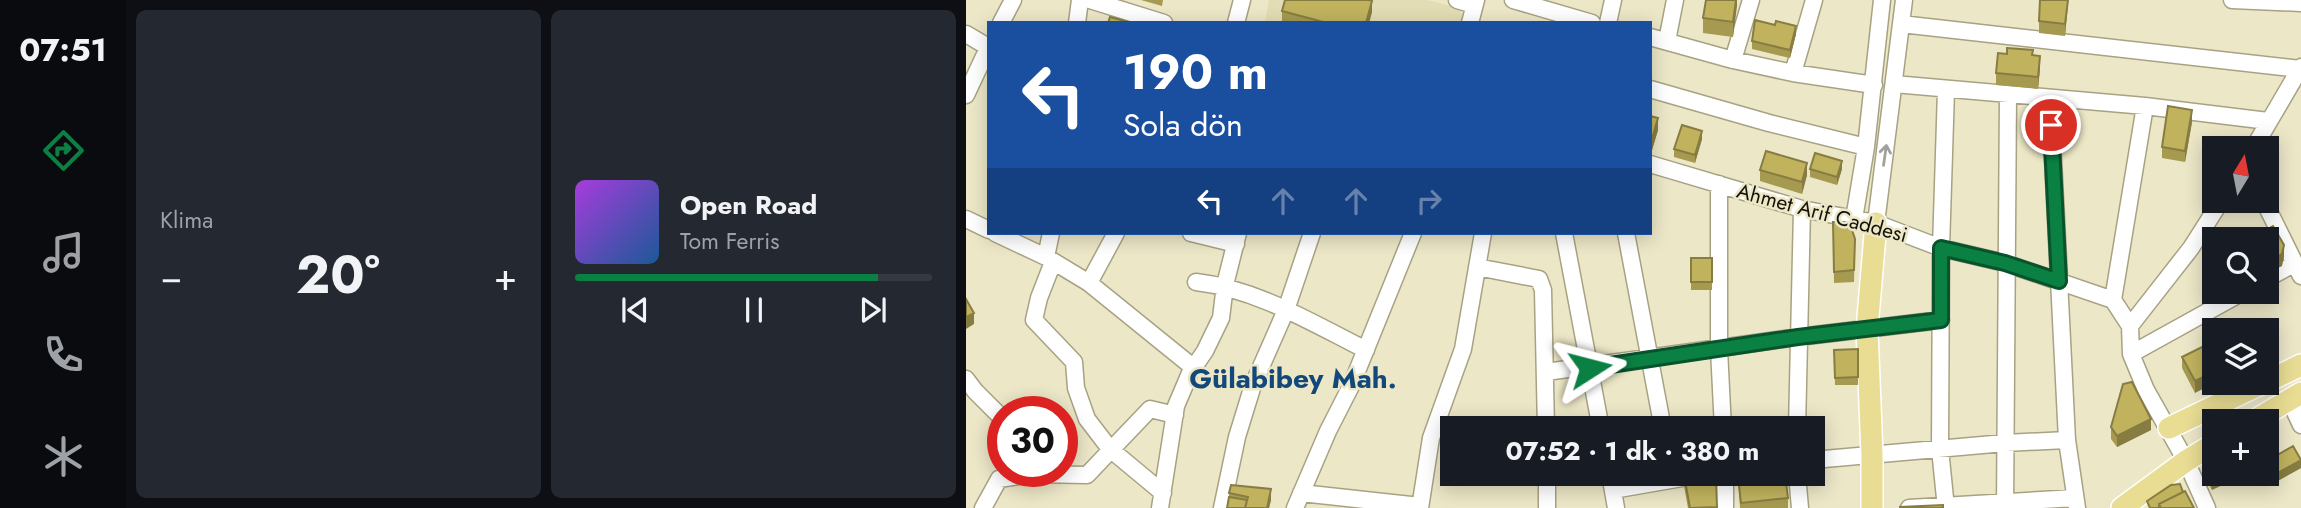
<!DOCTYPE html>
<html lang="tr">
<head>
<meta charset="utf-8">
<style>
  :root { --surface:#171b24; --page:#242831; --text:#f1f3f6; --muted:#9ea1a6; --line:#363941; --accent:#0b8043 }
  body { margin:0; font-family:Jost,sans-serif; background:var(--page); color:var(--text); height:100vh; display:flex; flex-direction:column; font-size:26px; white-space:nowrap }
  * { box-sizing:border-box; margin:0 }
  p { font-size:23px; color:var(--muted) }
  .icon { flex:none; width:38px; height:38px; fill:none; stroke:currentColor; stroke-width:2; stroke-linecap:round; stroke-linejoin:round }
  .map { position:relative; flex:1; overflow:hidden }
  .panel { display:flex; flex-direction:column; gap:10px; padding:10px; background:#0d0f14; width:840px }
  .panel>* { flex:none }
  .hud { position:absolute; left:21px; top:21px; width:665px; height:214px; border-radius:0px; box-shadow:0 4px 18px #0003; background:#1a4fa0; color:#fff; overflow:hidden }
  .needle { width:46px; rotate:10deg }
  .buttons { position:absolute; left:1236px; top:136px; display:grid; gap:14px }
  .buttons a { display:grid; place-items:center; width:77px; height:77px; border-radius:0px; background:var(--surface); box-shadow:0 4px 18px #0003; font-size:35px }
  .speed { position:absolute; left:21px; top:396px; display:flex; gap:14px; font-size:35px; font-weight:700; text-align:center }
  .speed>* { display:grid; place-content:center; width:91px; height:91px; border-radius:50%; background:var(--surface); box-shadow:0 4px 18px #0003; line-height:1 }
  .speed .limit { border:10px solid #d22; background:#fff; color:#111 }
  .pin { position:absolute; display:grid; place-items:center; width:60px; height:60px; color:#fff; margin:-30px; border:4px solid #fff; border-radius:50%; box-shadow:0 2px 7px #0007 }
  .me { position:absolute; width:77px; margin:-38px; rotate:81deg; stroke-linejoin:round; filter:drop-shadow(0 0 5px #0008) }
  .turn { display:flex; align-items:center; gap:24px; height:147px; padding:0 21px; font-size:32px }
  .turn .icon { width:91px; height:91px; stroke-width:2.5 }
  .turn b { display:block; font-size:49px; line-height:60px }
  .lanes { display:flex; align-items:center; height:66px; padding:0 21px; background:#0003; justify-content:center; gap:35px; direction:ltr }
  .lanes .off { opacity:.35 }
  .big { font-size:52px; font-weight:700; line-height:1.1 }
  .panel .card { flex:1; display:flex; flex-direction:column; justify-content:center; gap:10px; min-width:0; padding:0 24px; border-radius:10px; background:var(--page) }
  .song { display:flex; align-items:center; gap:21px }
  .cover { width:84px; height:84px; border-radius:10px; background:linear-gradient(135deg,hsl(280 70% 55%),hsl(210 70% 35%)) }
  .played { height:7px; border-radius:4px; background:linear-gradient(90deg,var(--accent) 85%,var(--line) 85%) }
  .keys { display:flex; justify-content:space-around; direction:ltr }
  .heat { display:flex; justify-content:space-between; align-items:center; font-size:38px; direction:ltr }
  .panel .tiles { flex:1; display:grid; gap:10px; grid-template-columns:repeat(2,1fr) }
  .trip { position:absolute; left:474px; top:416px; width:385px; height:70px; border-radius:0px; background:var(--surface); box-shadow:0 4px 18px #0003; font-weight:700; line-height:70px; text-align:center }
  main { display:flex; flex:1; min-height:0 }
  .dock { display:flex; flex-direction:column; width:126px; justify-content:space-around; align-items:center; background:#090b0e; color:var(--muted) }
  .dock .icon { width:49px; height:49px }
  .dock .active { color:var(--accent) }
  .dock b { font-size:32px; color:var(--text) }
  .map>svg:first-child { display:block }
  .built { fill:#e3ddb5 }
  .lines { fill:none; stroke-linecap:round; stroke-linejoin:round }
  .minor-casing { stroke:#a7a283; stroke-width:19 }
  .major-casing { stroke:#fff; stroke-width:24 }
  .minor { stroke:#fff; stroke-width:16 }
  .major { stroke:#e9dd94; stroke-width:21 }
  .wall { fill:#a69a51 }
  .shaded-wall { fill:#877d42 }
  .building { fill:#c1b35e; stroke:#877d42; stroke-width:2 }
  .oneway { stroke:#a1a09c }
  .route-casing { stroke:#07532c; stroke-width:18 }
  .route { stroke:#0b8043; stroke-width:12 }
  .labels { text-anchor:middle; stroke-width:5; stroke-linejoin:round; paint-order:stroke }
  .street-label { font-size:21px; fill:#141207; stroke:#ece7c7 }
  .district-label { font-size:28px; font-weight:bold; fill:#12487a; stroke:#ece7c7 }
</style>
</head>
<body>
<main>
<nav class="dock">
<b>07:51</b>
<svg class="icon active" aria-label="directions" viewBox="0 0 24 24"><path d="M12 3l9 9-9 9-9-9zM9 14v-3h6M13 9l2 2-2 2"/></svg>
<svg class="icon" aria-label="music" viewBox="0 0 24 24"><path d="M9 18V5l10-2v13"/><circle cx="6" cy="18" r="3"/><circle cx="16" cy="16" r="3"/></svg>
<svg class="icon" aria-label="phone" viewBox="0 0 24 24"><path d="M5 4h4l2 5-3 2q2 4 5 5l2-3 5 2v4C11 20 4 13 5 4z"/></svg>
<svg class="icon" aria-label="climate" viewBox="0 0 24 24"><path d="M12 3v18M4 7l16 10M4 17L20 7"/></svg>
</nav>
<section class="panel">
<div class="tiles">
<div class="card"><p>Klima</p>
<div class="heat"><a>−</a><b class="big">20°</b><a>+</a></div>
</div>
<div class="card">
<div class="song"><i class="cover"></i><div><b>Open Road</b><p>Tom Ferris</p></div></div>
<div class="played"></div>
<div class="keys"><svg class="icon" aria-label="previous" viewBox="0 0 24 24"><path d="M18 5L8 12l10 7zM5 5v14"/></svg><svg class="icon" aria-label="pause" viewBox="0 0 24 24"><path d="M8 5v14M16 5v14"/></svg><svg class="icon" aria-label="next" viewBox="0 0 24 24"><path d="M6 5l10 7-10 7zM19 5v14"/></svg></div>
</div>
</div>
</section>
<div class="map">
<svg width="1335" height="508" viewBox="0 0 1335 508">
  <rect width="100%" height="100%" fill="#ece7c7"/>
  <path class="built" d="M303,0H461L493,8L498,20L497,23H299Z"/>
  <g class="lines">
    <defs>
      <path id="minor" d="M124,0L198,23
        M491,0L508,5
        M547,0L626,23
        M1266,0L1335,3
        M35,23L47,0
        M111,23L114,0
        M270,23L276,0
        M504,23L510,0
        M642,23L647,0
        M935,24L1334,69L1335,71
        M0,34L22,47
        M684,37L767,60L827,73L908,85
        M701,41L709,0
        M767,60L785,0
        M827,73L848,0
        M928,84L1179,106L1302,121
        M684,89L803,123L900,147
        M980,90L975,248L974,449L980,508
        M0,95L23,46
        M1084,99L1101,440L1111,508
        M1287,149L1335,67
        M684,164L836,209L910,223L975,248L1039,263L1147,300
        M753,184V349L757,429
        M1298,201L1335,276
        M0,219L23,230
        M888,219L900,147L916,0
        M910,223L938,0
        M29,233L80,257L123,283L228,368
        M225,233L270,244
        M598,233L635,429
        M660,233L697,429
        M80,257L85,233
        M87,262L73,298L68,320L108,362L110,388L121,419L144,449L197,493
        M511,267L573,279L577,290L580,429
        M1300,279L1328,264
        M230,282C291,289 346,323 400,350
        M123,283L150,233
        M1147,300L1164,326L1165,354L1180,390L1220,461L1241,508
        M1147,300L1179,106
        M1164,326L1225,248L1255,201
        M1165,354L1277,292
        M580,372L832,337L975,320
        M0,379L9,391L37,419
        M1323,399L1335,425
        M831,429L836,209
        M847,460L1039,443L1101,440
        M581,474V508
        M644,474L650,508
        M759,474V508
        M831,474L834,508
        M647,490L739,474
        M335,493L454,506
        M17,508L33,479L67,474L121,475L184,409L209,415
        M194,508L210,406L224,373L239,351L255,318L259,285L272,233
        M256,508L271,437L287,385L320,310L346,233
        M329,508L362,431L385,386L447,233
        M454,508L465,438L497,349L517,233
        M943,508L1109,498
        M1039,508L1042,95"/>
      <path id="major" d="M1300,382L1335,365
        M1286,422L1335,393
        M1203,428L1297,383
        M906,508V455L901,329L910,223
        M1156,508L1220,461L1248,444"/>
    </defs>
    <use href="#minor" class="minor-casing"/>
    <use href="#major" class="major-casing"/>
    <use href="#minor" class="minor"/>
    <use href="#major" class="major"/>
  </g>
  <path class="wall" d="M175,0H197L196,6Z
    M771,0L767,37L737,33V18Z
    M1102,0L1099,36L1073,33V21Z
    M316,11L406,12L403,23H316Z
    M809,25L830,34L824,58L786,49V41Z
    M1067,55L1074,68L1072,89L1030,85V73Z
    M684,116L692,130L686,150H684Z
    M1226,122L1219,162L1196,158V147Z
    M736,139L729,163L708,157V149Z
    M844,169H876L871,185L844,177Z
    M794,170L841,175L836,194L794,181Z
    M867,222L889,239L888,282L868,283Z
    M725,258H746V290H725Z
    M892,349V385H869L868,350Z
    M1248,355L1229,393L1216,368V357Z
    M1145,427L1185,430L1151,447L1145,439Z
    M1248,450L1246,490L1240,480V468Z
    M1301,461L1335,468L1308,483L1301,469Z
    M718,475L751,508H722L718,486Z
    M772,477L822,498V508H774Z
    M263,493L305,500L303,508L263,497Z"/>
  <path class="shaded-wall" d="M770,0H771V6L767,37V22Z
    M1102,0V5L1099,36V24Z
    M406,1V12L403,23H400Z
    M830,26V34L824,58V50Z
    M1074,56V68L1072,89V77Z
    M1226,110V122L1219,162V151Z
    M692,118V130L686,150V139Z
    M736,131V139L729,163V155Z
    M876,161V169L871,185V177Z
    M841,163V175L836,194V182Z
    M1318,245V257L1316,266L1300,274V262Z
    M8,313V324L0,329V317Z
    M1248,372V383L1229,393V381Z
    M1185,419V430L1151,447V436Z
    M1335,460V468L1308,483V475Z
    M1255,474H1280L1246,490V478Z
    M305,489V500L303,508H301Z"/>
  <path class="building" d="M319,0H403L406,1L400,23H361L316,11Z
    M740,0H770L767,22L737,18Z
    M1074,0H1102L1099,24L1073,21Z
    M144,17L163,22V23H142Z
    M789,20L809,25L810,21L830,26L824,50L786,41Z
    M1041,48L1067,50L1066,55L1074,56L1072,77L1030,73L1032,53L1041,54Z
    M1202,106L1226,110L1219,151L1196,147Z
    M684,116L692,118L686,139L684,138Z
    M716,125L736,131L729,155L708,149Z
    M800,151L841,163L836,182L794,170Z
    M849,153L876,161L871,177L844,169Z
    M867,222H879L886,230L889,239L888,270L868,272Z
    M1307,226L1318,245L1316,254L1300,262V240H1282Z
    M725,258H746V282H725Z
    M0,299L8,313L0,317Z
    M1242,344L1248,355V372L1229,381L1216,357Z
    M892,349V377L869,378L868,350Z
    M1166,382L1185,419L1151,436L1145,427L1157,384Z
    M1327,446L1335,460L1308,475L1301,461Z
    M1248,450V474H1255L1246,478L1240,468Z
    M745,474L750,477L751,507L724,508L718,475Z
    M801,474H819L822,498L775,503L772,477Z
    M1214,484L1217,492L1193,504V508H1184L1181,501L1205,485Z
    M265,485L305,489L301,508H279L282,497L263,493Z
    M1219,491L1228,508H1195L1193,504Z
    M263,497L281,500L279,508H261Z
    M977,505V508H934V507Z"/>
  <defs><path id="oneway-shaft" d="M-6 0H5M1.5-3L5.5 0L1.5 3" fill="none" stroke-width="1.6" stroke-linecap="round" stroke-linejoin="round" transform="scale(1.75)"/></defs>
  <use class="oneway" href="#oneway-shaft" transform="translate(919 155) rotate(-82)"/>
  <g class="lines">
    <defs>
      <path id="route" d="M624,368L832,337L975,320V248L1039,263L1093,281L1085,125"/>
    </defs>
    <use href="#route" class="route-casing"/>
    <use href="#route" class="route"/>
  </g>
  <g class="labels">
    <g class="street-label">
      <text transform="translate(856 213) rotate(15)" y="7">Ahmet Arif Caddesi</text>
    </g>
    <g class="district-label">
      <text x="327" y="388">Gülabibey Mah.</text>
    </g>
  </g>
</svg>
<div class="buttons">
<a><svg class="needle" viewBox="-14 -14 28 28"><path d="M0-13l5 13h-10z" fill="#e53935"/><path d="M0 13l5-13h-10z" fill="#9ea1a6"/></svg></a>
<a><svg class="icon" aria-label="search" viewBox="0 0 24 24"><circle cx="10" cy="10" r="6"/><path d="M15 15l6 6"/></svg></a>
<a><svg class="icon" aria-label="layers" viewBox="0 0 24 24"><path d="M12 4l9 5-9 5-9-5zM3 14l9 5 9-5"/></svg></a>
<a>+</a>
</div>
<div class="speed"><div class="limit">30</div></div>
<div class="pin" style="left:1085px;top:125px;background:#d93025"><svg class="icon" aria-label="arrive" viewBox="0 0 24 24"><path d="M6 21V4h12l-3 4 3 4H6"/></svg></div>
<svg class="me" style="left:624px;top:368px" viewBox="-20 -20 40 40"><path d="M0-17L14 15 0 8-14 15z" fill="#0b8043" stroke="#fff" stroke-width="4"/></svg>
<div class="trip">07:52 · 1 dk · 380 m</div>
<div class="hud">
<div class="turn"><svg class="icon" aria-label="left" viewBox="0 0 24 24"><path d="M17 20v-9H6M10 6l-5 5 5 5"/></svg><div><b>190 m</b>Sola dön</div></div>
<div class="lanes"><svg class="icon" aria-label="left" viewBox="0 0 24 24"><path d="M17 20v-9H6M10 6l-5 5 5 5"/></svg><svg class="icon off" aria-label="ahead" viewBox="0 0 24 24"><path d="M12 20V5M6 11l6-6 6 6"/></svg><svg class="icon off" aria-label="ahead" viewBox="0 0 24 24"><path d="M12 20V5M6 11l6-6 6 6"/></svg><svg class="icon off" aria-label="right" viewBox="0 0 24 24"><path d="M7 20v-9h11M14 6l5 5-5 5"/></svg></div>
</div>
</div>
</main>
</body>
</html>
